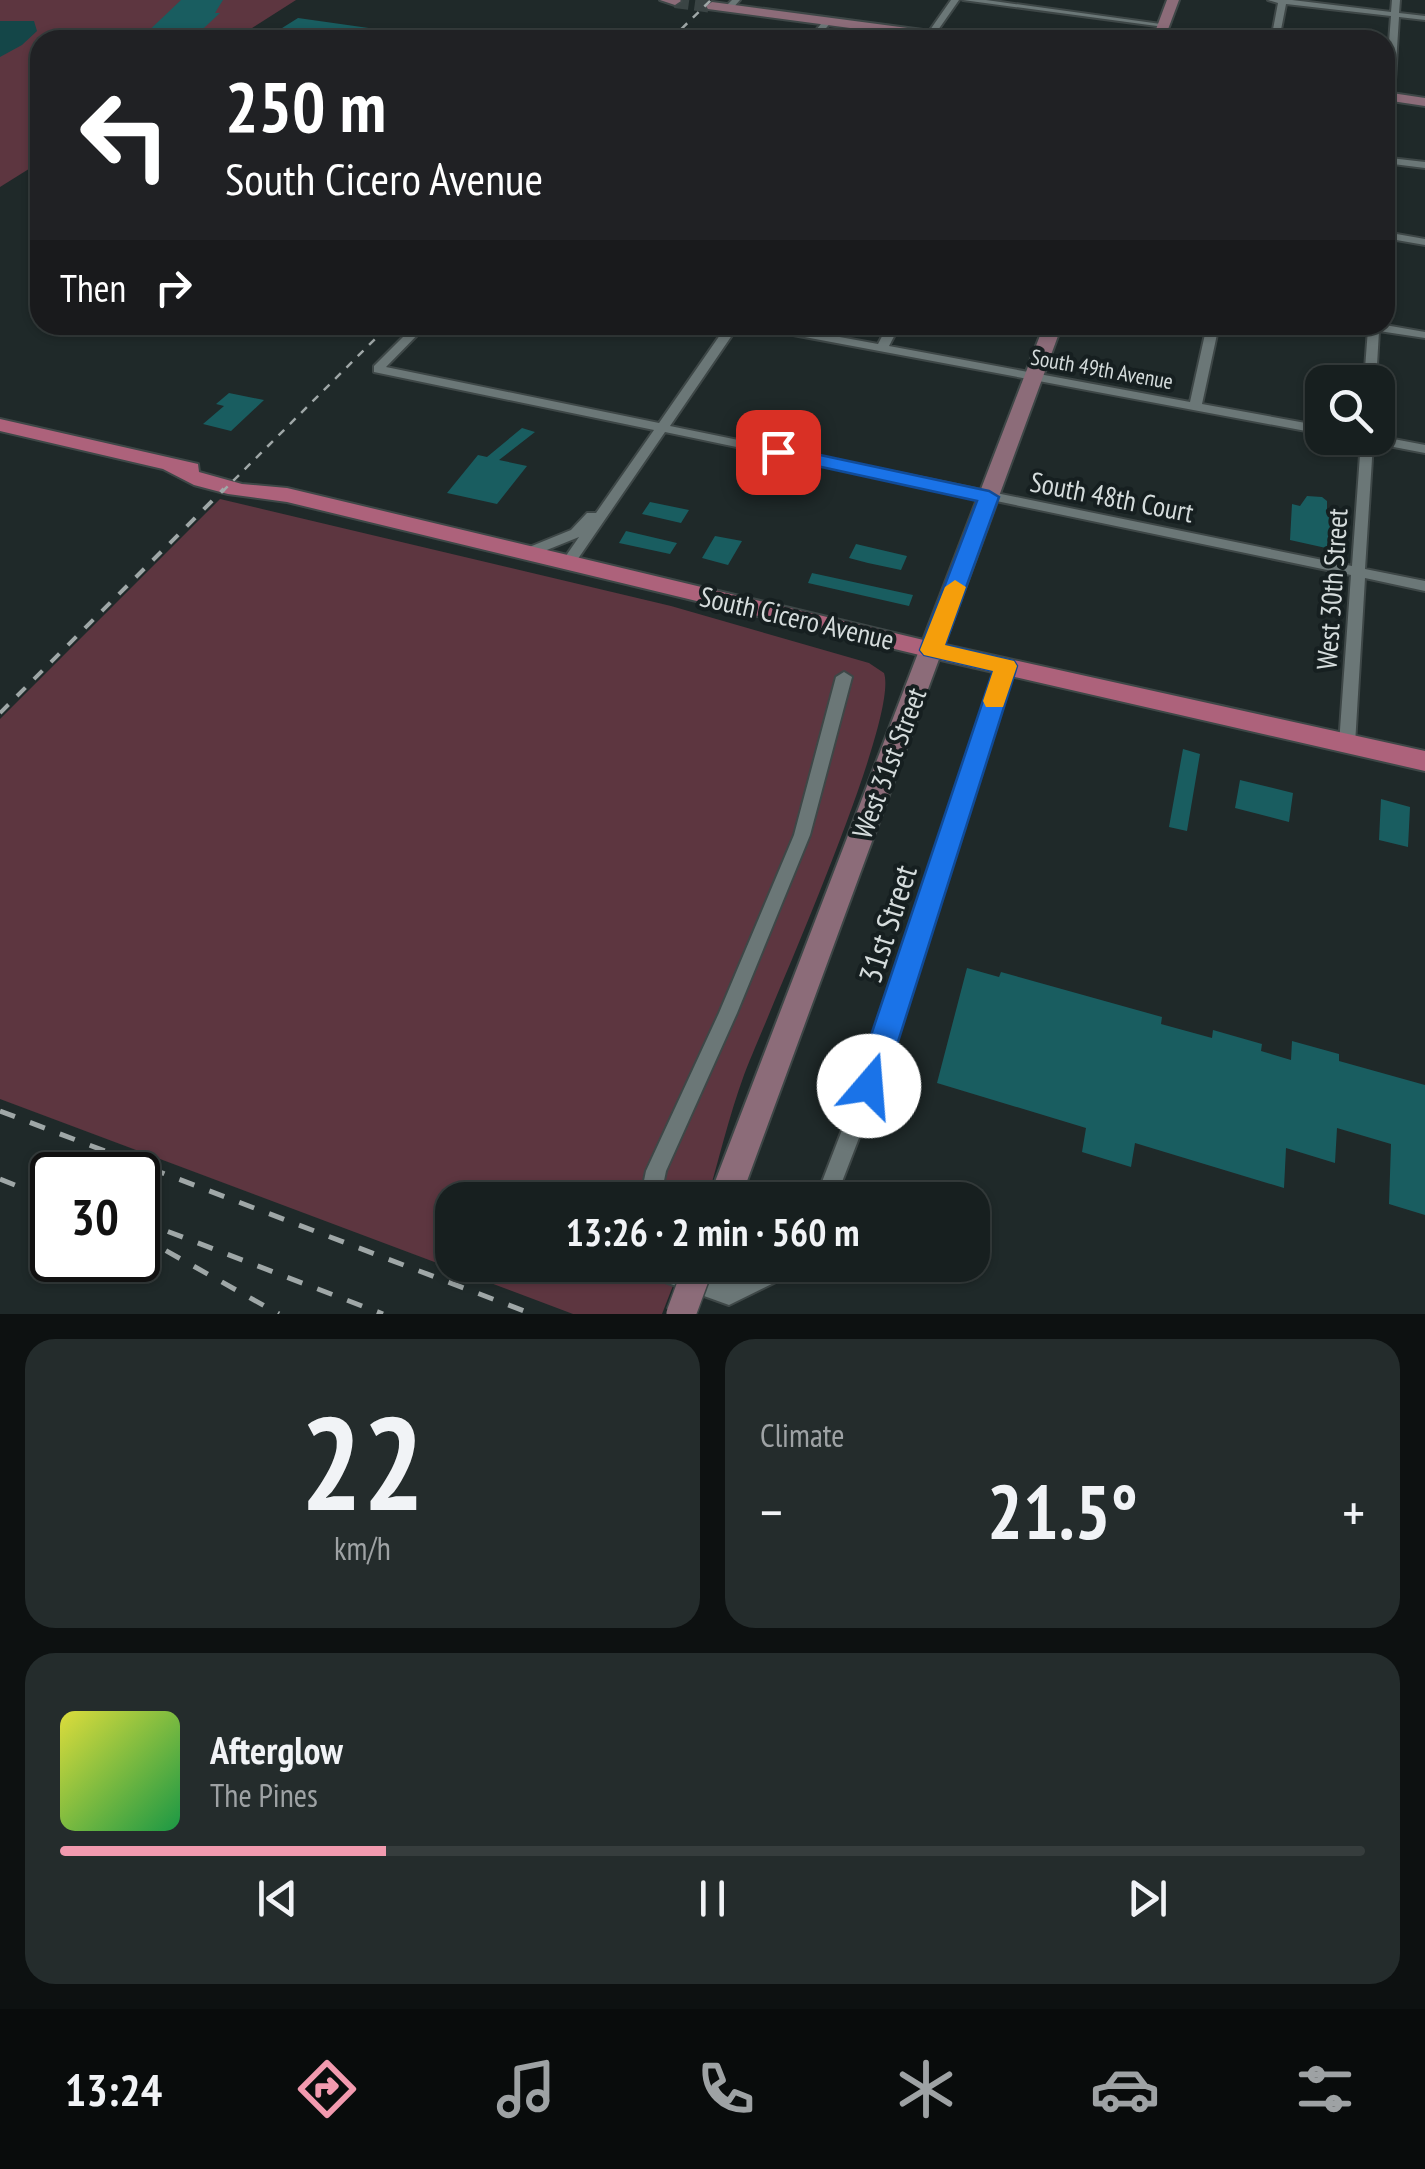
<!DOCTYPE html>
<html lang="en">
<head>
<meta charset="utf-8">
<style>
  :root { --surface:#171f1f; --page:#242c2c; --text:#f1f3f6; --muted:#9ea2a4; --line:#363d3d; --accent:#f29aaf }
  body { margin:0; font-family:"PT Sans Narrow",sans-serif; background:var(--page); color:var(--text); height:100vh; display:flex; flex-direction:column; font-size:38px; white-space:nowrap }
  * { box-sizing:border-box; margin:0 }
  p { font-size:32px; color:var(--muted) }
  .icon { flex:none; width:55px; height:55px; fill:none; stroke:currentColor; stroke-width:2; stroke-linecap:round; stroke-linejoin:round }
  .map { position:relative; height:1314px; overflow:hidden }
  .sheet { display:flex; flex-direction:column; gap:25px; padding:25px; background:#0d1111; flex:1 }
  .sheet>* { flex:none }
  .banner { position:absolute; left:30px; top:30px; width:1365px; height:305px; border-radius:30px; box-shadow:0 2px 8px #0004,0 0 0 2px var(--line); background:#202124; color:#fff; overflow:hidden }
  .fabs { position:absolute; left:1305px; top:365px; display:grid; gap:20px }
  .fabs a { display:grid; place-items:center; width:90px; height:90px; border-radius:20px; background:var(--surface); box-shadow:0 2px 8px #0004,0 0 0 2px var(--line); font-size:50px }
  .speed { position:absolute; left:30px; top:1152px; display:flex; gap:20px; font-size:50px; font-weight:700; text-align:center }
  .speed>* { display:grid; place-content:center; width:130px; height:130px; border-radius:50%; background:var(--surface); box-shadow:0 2px 8px #0004,0 0 0 2px var(--line); line-height:1 }
  .speed .limit { border:5px solid #111; border-radius:15px; background:#fff; color:#111 }
  .pin { position:absolute; display:grid; place-items:center; width:85px; height:85px; color:#fff; margin:-42px; border-radius:20px; box-shadow:0 5px 15px #0006 }
  .me { position:absolute; width:110px; margin:-55px; rotate:18deg; stroke-linejoin:round; filter:drop-shadow(0 0 8px #0008) }
  .turn { display:flex; align-items:center; gap:35px; height:210px; padding:0 30px; font-size:45px }
  .turn .icon { width:130px; height:130px; stroke-width:2.5 }
  .turn b { display:block; font-size:70px; line-height:85px }
  .then { display:flex; align-items:center; height:95px; padding:0 30px; background:#0003; gap:20px; font-size:38px }
  .big { font-size:75px; font-weight:700; line-height:1.1 }
  .sheet .tile { flex:1; display:flex; flex-direction:column; justify-content:center; gap:15px; min-width:0; padding:0 35px; border-radius:30px; background:var(--page) }
  .sheet .dial { align-items:center; gap:0 }
  .dial b { font-size:130px; line-height:1 }
  .song { display:flex; align-items:center; gap:30px }
  .cover { width:120px; height:120px; border-radius:15px; background:linear-gradient(135deg,hsl(60 70% 55%),hsl(140 70% 35%)) }
  .played { height:10px; border-radius:5px; background:linear-gradient(90deg,var(--accent) 25%,var(--line) 25%) }
  .keys { display:flex; justify-content:space-around; direction:ltr }
  .heat { display:flex; justify-content:space-between; align-items:center; font-size:55px; direction:ltr }
  .sheet .tiles { flex:1; display:grid; gap:25px; grid-template-columns:1fr 1fr }
  .tile:last-child { grid-column:span 2 }
  .trip { position:absolute; left:435px; top:1182px; width:555px; height:100px; border-radius:30px; background:var(--surface); box-shadow:0 2px 8px #0004,0 0 0 2px var(--line); font-weight:700; line-height:100px; text-align:center }
  .dock { display:flex; height:160px; justify-content:space-around; align-items:center; background:#090c0c; color:var(--muted) }
  .dock .icon { width:70px; height:70px }
  .dock .selected { color:var(--accent) }
  .dock b { font-size:45px; color:var(--text) }
  .map>svg:first-child { display:block }
  .green { fill:#5d3640 }
  .water { fill:#144648 }
  .building { fill:#195d60 }
  .lines { fill:none; stroke-linecap:round; stroke-linejoin:round }
  .secondary-tunnel { stroke:#3a4444; stroke-width:14; stroke-dasharray:14 6; stroke-linecap:butt }
  .minor-casing { stroke:#3e4747; stroke-width:4 }
  .secondary-casing { stroke:#3e4747; stroke-width:4 }
  .primary-casing { stroke:#3e4747; stroke-width:4 }
  .minor { fill:#6b7777; fill-rule:evenodd }
  .secondary { fill:#8c6c79; fill-rule:evenodd }
  .primary { fill:#ad627b; fill-rule:evenodd }
  .rail-far2 { stroke:#9fa7a7; stroke-width:2.5; stroke-dasharray:8 8; stroke-linecap:butt }
  .rail-far1 { stroke:#9fa7a7; stroke-width:4; stroke-dasharray:12 12; stroke-linecap:butt }
  .rail { stroke:#9fa7a7; stroke-width:5; stroke-dasharray:16 16; stroke-linecap:butt }
  .secondary-bridge-casing { stroke:#3e4747; stroke-width:32; stroke-linecap:butt }
  .secondary-bridge { stroke:#8c6c79; stroke-width:29 }
  .route { fill:#1a73e8; stroke:#114b97; stroke-width:2.5 }
  .slow { fill:#f59e0b }
  .labels { text-anchor:middle; stroke-width:8; stroke-linejoin:round; paint-order:stroke }
  .far-street-label { font-size:22px; fill:#d5dcdc; stroke:#161f20 }
  .street-label { font-size:28px; fill:#d5dcdc; stroke:#161f20 }
  .near-street-label { font-size:32px; fill:#d5dcdc; stroke:#161f20 }
</style>
</head>
<body>
<div class="map">
<svg width="1425" height="1314" viewBox="0 0 1425 1314">
  <rect width="100%" height="100%" fill="#1f2929"/>
  <path class="green" d="M0,0H296L233,40H40V162L0,187Z
    M220,499L671,606L869,663L884,673C900,720 769,1010 744,1075C729,1116 719,1159 707,1200H452V1265H681L662,1314H573L0,1099V719Z"/>
  <path class="water" d="M0,21H34L37,31L22,45L0,57Z"/>
  <path class="building" d="M181,0H223L215,13H220L191,40H139Z
    M298,18L411,34L410,40H263Z
    M229,393L264,400L231,431L203,424L224,406L216,404Z
    M522,428L535,432L499,460L527,466L497,504L447,493L478,455L487,457Z
    M1307,496L1322,497L1327,501V511L1339,513L1335,550L1290,540L1292,504L1300,506Z
    M650,502L689,510L681,523L642,514Z
    M626,531L677,543L670,554L619,543Z
    M715,536L742,541L728,565L702,558Z
    M856,544L907,556L901,570L868,563L849,558Z
    M812,573L913,595L909,606L808,583Z
    M1183,749L1200,754L1187,831L1169,827Z
    M1240,780L1293,793L1289,822L1235,808Z
    M1381,799L1410,807L1408,847L1379,840Z
    M967,968L999,977L1001,972L1162,1017L1161,1024L1212,1038L1213,1030L1262,1044L1261,1051L1291,1060L1292,1041L1339,1054V1061L1425,1085V1215L1389,1204L1391,1144L1337,1128L1335,1163L1286,1148L1284,1188L1135,1143L1131,1167L1082,1152L1086,1128L937,1083Z"/>
  <g class="lines">
    <path class="secondary-tunnel" d="M675,1L712,6"/>
    <defs>
      <path id="minor" d="M732,0H740L731,10H725L724,8Z
        M951,0H959L931,40H923Z
        M963,0H986L1168,25L1164,27Z
        M1268,0H1292L1391,12L1392,0H1400L1399,13L1425,16V20L1399,17L1390,158L1425,162V168L1385,163V94L1391,16L1286,4L1279,40H1271L1278,3Z
        M825,19L832,21L816,40H808Z
        M1385,232L1425,239V245L1385,238Z
        M415,325H427L386,367L659,423L727,325H739L670,426L1352,566L1361,441L1359,438L1378,436L1425,445V453L1373,443L1365,569L1425,581V591L1365,578L1355,744L1353,748H1341L1339,744L1351,575L665,432L573,566L568,567L561,563L579,537L532,556H522L520,553L522,550L571,530L587,513H596L654,430L374,372V366Z
        M750,325H774L878,344L888,325H900L889,346L1190,402L1207,325H1219L1202,404L1322,426V434L756,328Z
        M1359,325H1385L1425,332V338L1379,331L1376,382H1364L1368,329Z
        M1006,661L1014,666L879,1086L835,1200H815L859,1086L998,666Z
        M844,672L852,677L810,835L737,1013L666,1171L660,1200H640L646,1171L719,1013L794,835L836,677Z
        M650,1265H678L728,1283L763,1265H797L794,1273L729,1305L657,1279Z"/>
      <path id="secondary" d="M660,0H680L681,1L675,5Z
        M1167,0H1179L1164,40H1152Z
        M712,2L968,36L974,40H940L708,9L706,6Z
        M1385,92L1425,98V106L1385,100Z
        M1044,325H1062L740,1200H708Z"/>
      <path id="primary" d="M0,419L198,464L199,472L242,484L287,488L932,642L1425,751V771L932,658L287,502L228,494L194,485L163,469L0,431Z"/>
    </defs>
    <use href="#minor" class="minor-casing"/>
    <use href="#secondary" class="secondary-casing"/>
    <use href="#primary" class="primary-casing"/>
    <use href="#minor" class="minor"/>
    <use href="#secondary" class="secondary"/>
    <use href="#primary" class="primary"/>
    <path class="rail-far2" d="M670,40L711,0
      M222,492L389,325"/>
    <path class="rail-far1" d="M0,713L224,489"/>
    <path class="rail" d="M0,1111L532,1314
      M0,1179L52,1200
      M138,1220L383,1314
      M138,1235L279,1314"/>
    <defs>
      <path id="secondary-bridge" d="M681,1314L699,1265"/>
    </defs>
    <use href="#secondary-bridge" class="secondary-bridge-casing"/>
    <use href="#secondary-bridge" class="secondary-bridge"/>
  </g>
  <path class="route" d="M778,446L989,491L999,497L945,645L1014,661L1017,666L884,1086L880,1095L869,1099L859,1095L854,1086L993,671L924,655L920,650L977,501L771,456V448Z"/>
  <path class="slow" d="M955,580L966,587L945,645L1014,661L1017,666L1003,707H986L983,701L993,671L924,655L920,650L945,587Z"/>
  <g class="labels">
    <g class="far-street-label">
      <text transform="translate(1102 369) rotate(10)" y="8">South 49th Avenue</text>
    </g>
    <g class="street-label">
      <text transform="translate(1112 497) rotate(11)" y="10">South 48th Court</text>
      <text transform="translate(1332 589) rotate(-86)" y="10">West 30th Street</text>
      <text transform="translate(797 618) rotate(13)" y="10">South Cicero Avenue</text>
      <text transform="translate(889 763) rotate(-69)" y="10">West 31st Street</text>
    </g>
    <g class="near-street-label">
      <text transform="translate(888 924) rotate(-72)" y="11">31st Street</text>
    </g>
  </g>
</svg>
<div class="fabs">
<a><svg class="icon" aria-label="search" viewBox="0 0 24 24"><circle cx="10" cy="10" r="6"/><path d="M15 15l6 6"/></svg></a>
</div>
<div class="speed"><div class="limit">30</div></div>
<div class="pin" style="left:778px;top:452px;background:#d93025"><svg class="icon" aria-label="arrive" viewBox="0 0 24 24"><path d="M6 21V4h12l-3 4 3 4H6"/></svg></div>
<svg class="me" style="left:869px;top:1086px" viewBox="-20 -20 40 40"><circle r="19" fill="#fff"/><path d="M0-13L10 11 0 6-10 11z" fill="#1a73e8"/></svg>
<div class="trip">13:26 · 2 min · 560 m</div>
<div class="banner">
<div class="turn"><svg class="icon" aria-label="left" viewBox="0 0 24 24"><path d="M17 20v-9H6M10 6l-5 5 5 5"/></svg><div><b>250 m</b>South Cicero Avenue</div></div>
<div class="then">Then<svg class="icon" aria-label="right" viewBox="0 0 24 24"><path d="M7 20v-9h11M14 6l5 5-5 5"/></svg></div>
</div>
</div>
<section class="sheet">
<div class="tiles">
<div class="tile dial"><b>22</b><p>km/h</p></div>
<div class="tile"><p>Climate</p>
<div class="heat"><a>−</a><b class="big">21.5°</b><a>+</a></div>
</div>
<div class="tile">
<div class="song"><i class="cover"></i><div><b>Afterglow</b><p>The Pines</p></div></div>
<div class="played"></div>
<div class="keys"><svg class="icon" aria-label="previous" viewBox="0 0 24 24"><path d="M18 5L8 12l10 7zM5 5v14"/></svg><svg class="icon" aria-label="pause" viewBox="0 0 24 24"><path d="M8 5v14M16 5v14"/></svg><svg class="icon" aria-label="next" viewBox="0 0 24 24"><path d="M6 5l10 7-10 7zM19 5v14"/></svg></div>
</div>
</div>
</section>
<nav class="dock">
<b>13:24</b>
<svg class="icon selected" aria-label="directions" viewBox="0 0 24 24"><path d="M12 3l9 9-9 9-9-9zM9 14v-3h6M13 9l2 2-2 2"/></svg>
<svg class="icon" aria-label="music" viewBox="0 0 24 24"><path d="M9 18V5l10-2v13"/><circle cx="6" cy="18" r="3"/><circle cx="16" cy="16" r="3"/></svg>
<svg class="icon" aria-label="phone" viewBox="0 0 24 24"><path d="M5 4h4l2 5-3 2q2 4 5 5l2-3 5 2v4C11 20 4 13 5 4z"/></svg>
<svg class="icon" aria-label="climate" viewBox="0 0 24 24"><path d="M12 3v18M4 7l16 10M4 17L20 7"/></svg>
<svg class="icon" aria-label="car" viewBox="0 0 24 24"><path d="M5 17H2v-5l4-1 3-4h7l3 4 3 1v5h-3M9 17h6M6 11h13"/><circle cx="7" cy="17" r="2"/><circle cx="17" cy="17" r="2"/></svg>
<svg class="icon" aria-label="filters" viewBox="0 0 24 24"><path d="M4 7h16M4 17h16"/><circle cx="9" cy="7" r="2"/><circle cx="15" cy="17" r="2"/></svg>
</nav>
</body>
</html>
